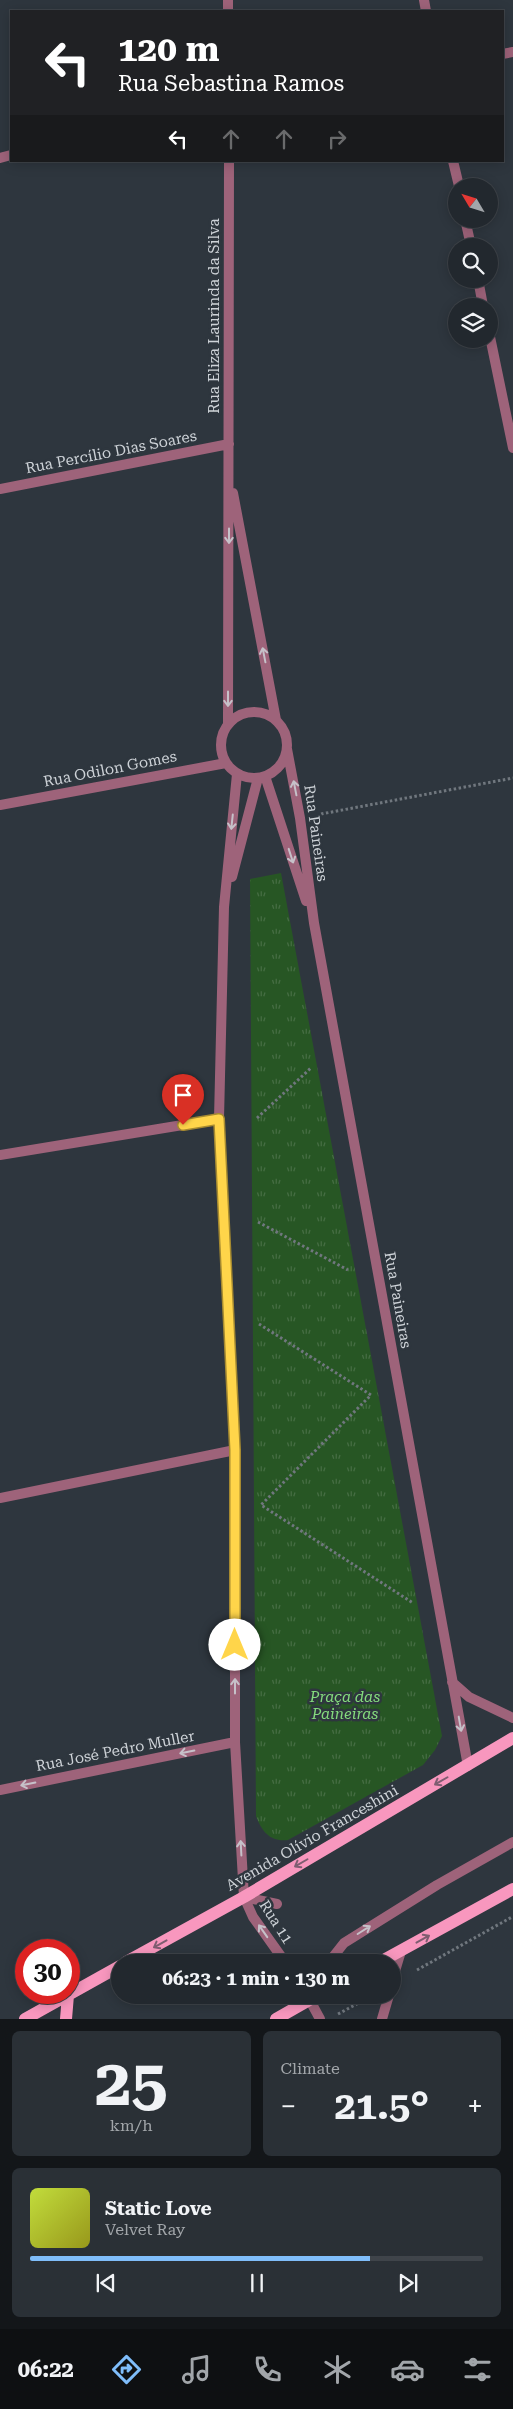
<!DOCTYPE html>
<html lang="en">
<head>
<meta charset="utf-8">
<style>
  :root { --surface:#22282e; --page:#2a3036; --text:#f1f3f6; --muted:#a2a6aa; --line:#3f444a; --accent:#7fbdfa }
  body { margin:0; font-family:"Roboto Serif",serif; background:var(--page); color:var(--text); height:100vh; display:flex; flex-direction:column; font-size:19px; white-space:nowrap }
  * { box-sizing:border-box; margin:0 }
  p { font-size:16px; color:var(--muted) }
  .icon { flex:none; width:28px; height:28px; fill:none; stroke:currentColor; stroke-width:2; stroke-linecap:round; stroke-linejoin:round }
  .map { position:relative; height:2019px; overflow:hidden }
  .panel { display:flex; flex-direction:column; gap:12px; padding:12px; background:#131619; flex:1 }
  .panel>* { flex:none }
  .top-card { position:absolute; left:10px; top:10px; width:494px; height:152px; border-radius:0px; box-shadow:0 2px 12px #0003,0 0 0 1px var(--line); background:#202124; color:#fff; overflow:hidden }
  .needle { width:32px; rotate:308deg }
  .buttons { position:absolute; left:448px; top:178px; display:grid; gap:10px }
  .buttons a { display:grid; place-items:center; width:50px; height:50px; border-radius:50%; background:var(--surface); box-shadow:0 2px 12px #0003,0 0 0 1px var(--line); font-size:25px }
  .speed { position:absolute; left:15px; top:1939px; display:flex; gap:10px; font-size:25px; font-weight:700; text-align:center }
  .speed>* { display:grid; place-content:center; width:65px; height:65px; border-radius:50%; background:var(--surface); box-shadow:0 2px 12px #0003,0 0 0 1px var(--line); line-height:1 }
  .speed .limit { border:8px solid #d22; background:#fff; color:#111 }
  .pin { position:absolute; display:grid; place-items:center; width:42px; height:42px; color:#fff; margin:-51px -21px; border-radius:50% 50% 50% 0; rotate:-45deg; box-shadow:0 0 5px #0007 }
  .pin .icon { rotate:45deg }
  .me { position:absolute; width:55px; margin:-28px; rotate:0deg; stroke-linejoin:round; filter:drop-shadow(0 0 4px #0008) }
  .turn { display:flex; align-items:center; gap:18px; height:105px; padding:0 25px; font-size:22px }
  .turn .icon { width:65px; height:65px; stroke-width:2.5 }
  .turn b { display:block; font-size:35px; line-height:42px }
  .lanes { display:flex; align-items:center; height:48px; padding:0 25px; background:#0003; justify-content:center; gap:25px; direction:ltr }
  .lanes .off { opacity:.35 }
  .big { font-size:38px; font-weight:700; line-height:1.1 }
  .panel .tile { flex:1; display:flex; flex-direction:column; justify-content:center; gap:8px; min-width:0; padding:0 18px; border-radius:8px; background:var(--page) }
  .panel .dial { align-items:center; gap:0 }
  .dial b { font-size:65px; line-height:1 }
  .song { display:flex; align-items:center; gap:15px }
  .cover { width:60px; height:60px; border-radius:8px; background:linear-gradient(135deg,hsl(70 70% 55%),hsl(60 70% 35%)) }
  .played { height:5px; border-radius:2px; background:linear-gradient(90deg,var(--accent) 75%,var(--line) 75%) }
  .keys { display:flex; justify-content:space-around; direction:ltr }
  .heat { display:flex; justify-content:space-between; align-items:center; font-size:28px; direction:ltr }
  .panel .tiles { flex:1; display:grid; gap:12px; grid-template-columns:1fr 1fr }
  .tile:last-child { grid-column:span 2 }
  .trip { position:absolute; left:111px; top:1954px; width:290px; height:50px; border-radius:25px; background:var(--surface); box-shadow:0 2px 12px #0003,0 0 0 1px var(--line); font-weight:700; line-height:50px; text-align:center }
  .tabs { display:flex; height:80px; justify-content:space-around; align-items:center; background:#0e1012; color:var(--muted) }
  .tabs .icon { width:35px; height:35px }
  .tabs .active { color:var(--accent) }
  .tabs b { font-size:22px; color:var(--text) }
  .map>svg:first-child { display:block }
  .grass { fill:url(#grass-tufts) }
  .lines { fill:none; stroke-linecap:round; stroke-linejoin:round }
  .path { stroke:#70777e; stroke-width:3; stroke-dasharray:2.5 2.5; stroke-linecap:butt }
  .service { stroke:#9e637a; stroke-width:10 }
  .minor { stroke:#9e637a; stroke-width:10 }
  .primary { stroke:#f897be; stroke-width:12 }
  .oneway { stroke:#c6c1c9 }
  .oneway2 { stroke:#7f5d71 }
  .route-casing { stroke:#a68a30; stroke-width:12 }
  .route { stroke:#ffd54a; stroke-width:9 }
  .labels { text-anchor:middle; stroke-width:5; stroke-linejoin:round; paint-order:stroke }
  .street-label { font-size:15px; fill:#cdd2d7; stroke:#2e363e }
  .park-label { font-size:15px; font-style:italic; fill:#84db7d; stroke:#2e363e }
</style>
</head>
<body>
<div class="map">
<svg width="513" height="2019" viewBox="0 0 513 2019">
  <defs>
    <pattern id="grass-tufts" width="24" height="20" patternUnits="userSpaceOnUse" patternTransform="scale(1.25)"><rect width="24" height="20" fill="#275624"/><path d="M3 7l-1-3M5 7V3M7 7l1-3M15 17l-1-3M17 17v-4M19 17l1-3" fill="none" stroke="#456d43"/></pattern>
  </defs>
  <rect width="100%" height="100%" fill="#2e363e"/>
  <path class="grass" d="M281,873L442,1736L435,1750L423,1765L288,1840C270,1842 262,1832 256,1816L250,879Z"/>
  <g class="lines">
    <path class="path" d="M321,814L513,778
      M257,1118L312,1067
      M258,1222L348,1270
      M259,1324L371,1395L261,1505L413,1603
      M417,1970L512,1917
      M338,2014L368,1998"/>
    <path class="service" d="M244,1897L277,1904
      M329,1962L344,1943L437,1885L513,1842"/>
    <path class="minor" d="M228,0V11
      M424,0L426,11
      M502,54L513,52
      M0,158L11,155
      M453,161L459,186
      M465,219L471,246
      M478,279L483,306
      M489,332L513,448
      M0,489L229,444
      M233,493L276,720
      M221 745a33 33 0 1 1 66 0a33 33 0 1 1-66 0Z
      M228,725L229,161
      M287,749L300,818L314,923L468,1766
      M237,774L224,907L219,1119L235,1450V1742L244,1897L253,1917L285,1962
      M265,776L306,901
      M0,805L226,763
      M232,877L258,778
      M0,1155L219,1119
      M0,1498L235,1450
      M452,1682L469,1697L513,1718
      M0,1790L235,1742
      M392,1981L401,1951
      M307,1995L320,2019
      M382,2019L389,1995"/>
    <path class="primary" d="M126,1962L244,1897L513,1738
      M380,1962L513,1889
      M25,2019L120,1966
      M66,2019L68,1995
      M276,2019L318,1995"/>
  </g>
  <defs><path id="oneway-shaft" d="M-6 0H5M1.5-3L5.5 0L1.5 3" fill="none" stroke-width="1.6" stroke-linecap="round" stroke-linejoin="round" transform="scale(1.25)"/></defs>
  <g class="oneway">
    <use href="#oneway-shaft" transform="translate(229 536) rotate(90)"/>
    <use href="#oneway-shaft" transform="translate(264 655) rotate(-101)"/>
    <use href="#oneway-shaft" transform="translate(228 699) rotate(90)"/>
    <use href="#oneway-shaft" transform="translate(295 788) rotate(-101)"/>
    <use href="#oneway-shaft" transform="translate(232 822) rotate(96)"/>
    <use href="#oneway-shaft" transform="translate(291 856) rotate(72)"/>
    <use href="#oneway-shaft" transform="translate(235 1686) rotate(-90)"/>
    <use href="#oneway-shaft" transform="translate(460 1724) rotate(80)"/>
    <use href="#oneway-shaft" transform="translate(187 1752) rotate(169)"/>
    <use href="#oneway-shaft" transform="translate(28 1784) rotate(169)"/>
    <use href="#oneway-shaft" transform="translate(241 1848) rotate(-93)"/>
    <use href="#oneway-shaft" transform="translate(364 1930) rotate(-32)"/>
    <use href="#oneway-shaft" transform="translate(263 1931) rotate(-125)"/>
  </g>
  <g class="oneway2">
    <use href="#oneway-shaft" transform="translate(441 1781) rotate(150)"/>
    <use href="#oneway-shaft" transform="translate(301 1863) rotate(150)"/>
    <use href="#oneway-shaft" transform="translate(423 1939) rotate(-29)"/>
    <use href="#oneway-shaft" transform="translate(160 1944) rotate(151)"/>
  </g>
  <g class="lines">
    <defs>
      <path id="route" d="M183,1125L219,1119L235,1450V1645"/>
    </defs>
    <use href="#route" class="route-casing"/>
    <use href="#route" class="route"/>
  </g>
  <g class="labels">
    <g class="street-label">
      <text transform="translate(214 316) rotate(-90)" y="5">Rua Eliza Laurinda da Silva</text>
      <text transform="translate(111 452) rotate(-11)" y="5">Rua Percílio Dias Soares</text>
      <text transform="translate(110 769) rotate(-11)" y="5">Rua Odilon Gomes</text>
      <text transform="translate(316 833) rotate(82)" y="5">Rua Paineiras</text>
      <text transform="translate(398 1300) rotate(80)" y="5">Rua Paineiras</text>
      <text transform="translate(115 1751) rotate(-11)" y="5">Rua José Pedro Muller</text>
      <text transform="translate(312 1838) rotate(-30)" y="5">Avenida Olívio Franceshini</text>
      <text transform="translate(276 1922) rotate(57)" y="5">Rua 11</text>
    </g>
    <g class="park-label">
      <text x="345" y="1702">Praça das<tspan x="345" dy="17">Paineiras</tspan></text>
    </g>
  </g>
</svg>
<div class="buttons">
<a><svg class="needle" viewBox="-14 -14 28 28"><path d="M0-13l5 13h-10z" fill="#e53935"/><path d="M0 13l5-13h-10z" fill="#a2a6aa"/></svg></a>
<a><svg class="icon" aria-label="search" viewBox="0 0 24 24"><circle cx="10" cy="10" r="6"/><path d="M15 15l6 6"/></svg></a>
<a><svg class="icon" aria-label="layers" viewBox="0 0 24 24"><path d="M12 4l9 5-9 5-9-5zM3 14l9 5 9-5"/></svg></a>
</div>
<div class="speed"><div class="limit">30</div></div>
<div class="pin" style="left:183px;top:1125px;background:#d93025"><svg class="icon" aria-label="arrive" viewBox="0 0 24 24"><path d="M6 21V4h12l-3 4 3 4H6"/></svg></div>
<svg class="me" style="left:235px;top:1645px" viewBox="-20 -20 40 40"><circle r="19" fill="#fff"/><path d="M0-13L10 11 0 6-10 11z" fill="#ffd54a"/></svg>
<div class="trip">06:23 · 1 min · 130 m</div>
<div class="top-card">
<div class="turn"><svg class="icon" aria-label="left" viewBox="0 0 24 24"><path d="M17 20v-9H6M10 6l-5 5 5 5"/></svg><div><b>120 m</b>Rua Sebastina Ramos</div></div>
<div class="lanes"><svg class="icon" aria-label="left" viewBox="0 0 24 24"><path d="M17 20v-9H6M10 6l-5 5 5 5"/></svg><svg class="icon off" aria-label="ahead" viewBox="0 0 24 24"><path d="M12 20V5M6 11l6-6 6 6"/></svg><svg class="icon off" aria-label="ahead" viewBox="0 0 24 24"><path d="M12 20V5M6 11l6-6 6 6"/></svg><svg class="icon off" aria-label="right" viewBox="0 0 24 24"><path d="M7 20v-9h11M14 6l5 5-5 5"/></svg></div>
</div>
</div>
<section class="panel">
<div class="tiles">
<div class="tile dial"><b>25</b><p>km/h</p></div>
<div class="tile"><p>Climate</p>
<div class="heat"><a>−</a><b class="big">21.5°</b><a>+</a></div>
</div>
<div class="tile">
<div class="song"><i class="cover"></i><div><b>Static Love</b><p>Velvet Ray</p></div></div>
<div class="played"></div>
<div class="keys"><svg class="icon" aria-label="previous" viewBox="0 0 24 24"><path d="M18 5L8 12l10 7zM5 5v14"/></svg><svg class="icon" aria-label="pause" viewBox="0 0 24 24"><path d="M8 5v14M16 5v14"/></svg><svg class="icon" aria-label="next" viewBox="0 0 24 24"><path d="M6 5l10 7-10 7zM19 5v14"/></svg></div>
</div>
</div>
</section>
<nav class="tabs">
<b>06:22</b>
<svg class="icon active" aria-label="directions" viewBox="0 0 24 24"><path d="M12 3l9 9-9 9-9-9zM9 14v-3h6M13 9l2 2-2 2"/></svg>
<svg class="icon" aria-label="music" viewBox="0 0 24 24"><path d="M9 18V5l10-2v13"/><circle cx="6" cy="18" r="3"/><circle cx="16" cy="16" r="3"/></svg>
<svg class="icon" aria-label="phone" viewBox="0 0 24 24"><path d="M5 4h4l2 5-3 2q2 4 5 5l2-3 5 2v4C11 20 4 13 5 4z"/></svg>
<svg class="icon" aria-label="climate" viewBox="0 0 24 24"><path d="M12 3v18M4 7l16 10M4 17L20 7"/></svg>
<svg class="icon" aria-label="car" viewBox="0 0 24 24"><path d="M5 17H2v-5l4-1 3-4h7l3 4 3 1v5h-3M9 17h6M6 11h13"/><circle cx="7" cy="17" r="2"/><circle cx="17" cy="17" r="2"/></svg>
<svg class="icon" aria-label="filters" viewBox="0 0 24 24"><path d="M4 7h16M4 17h16"/><circle cx="9" cy="7" r="2"/><circle cx="15" cy="17" r="2"/></svg>
</nav>
</body>
</html>
